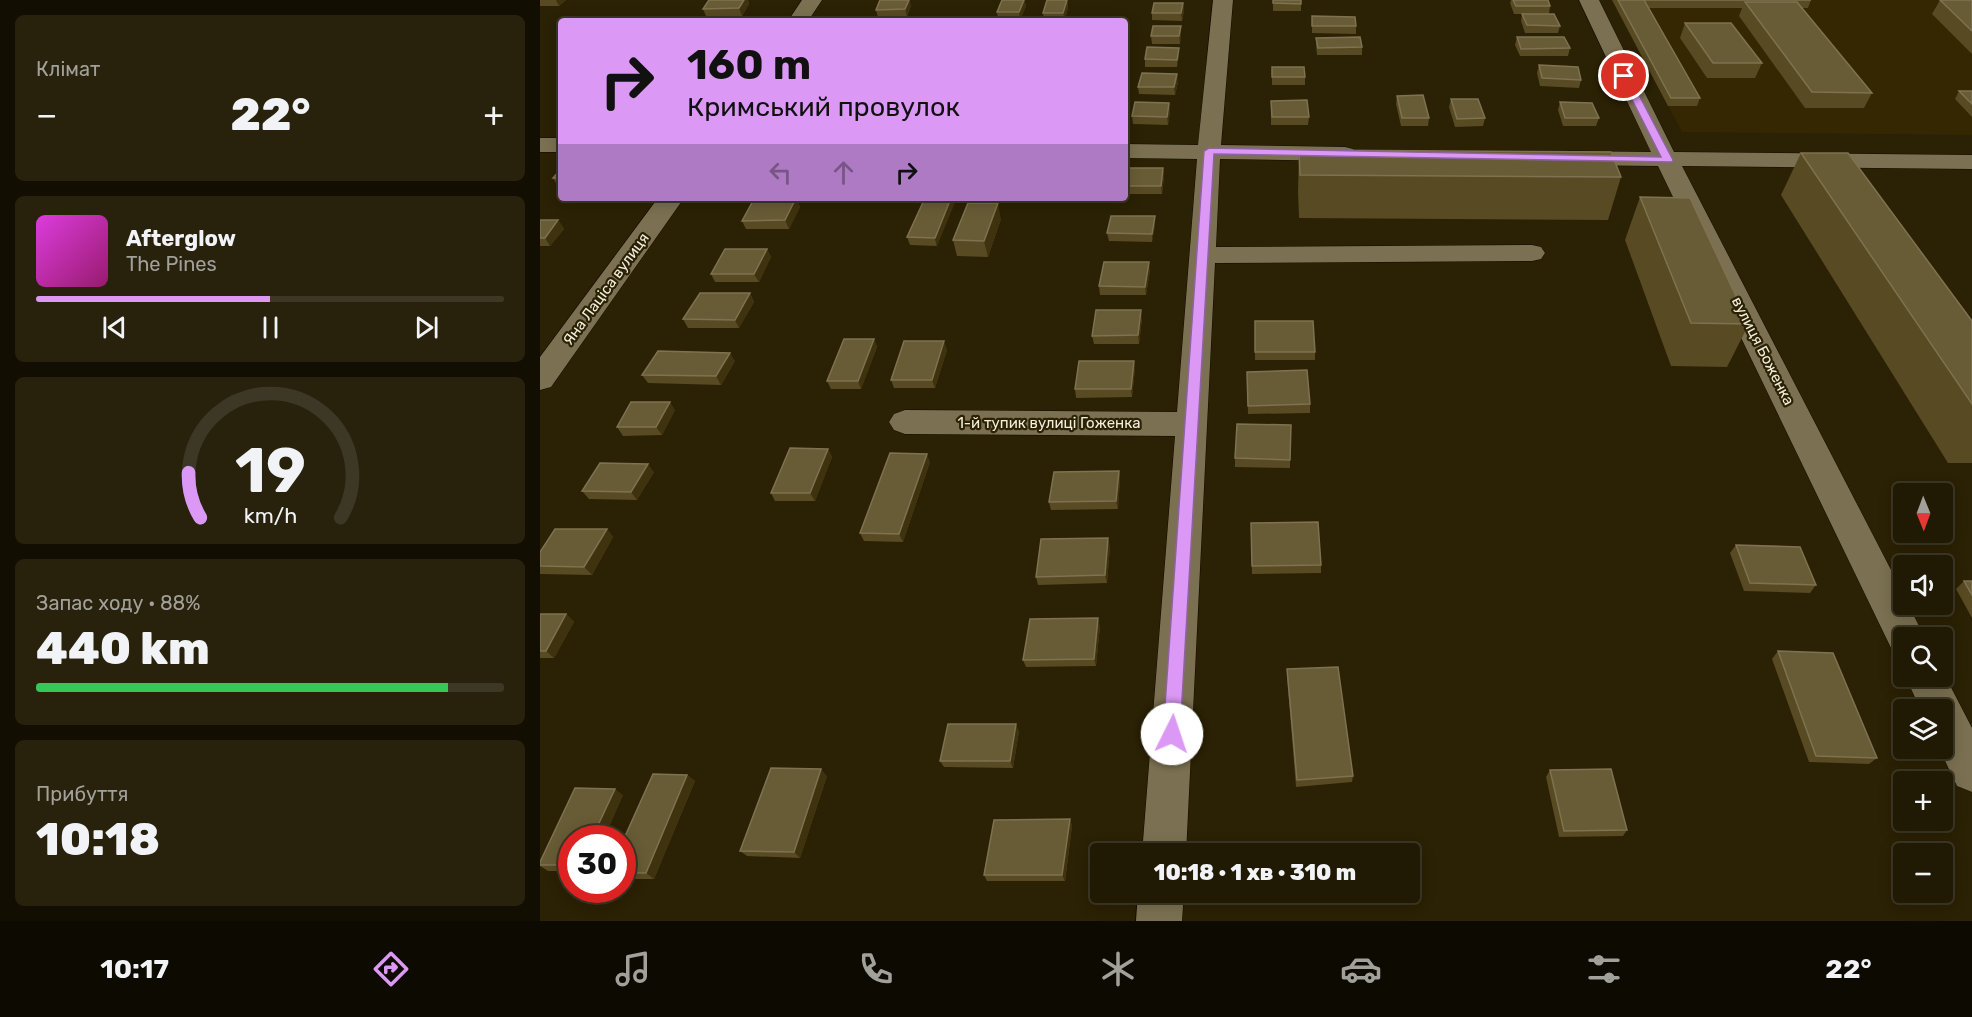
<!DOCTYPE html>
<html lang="uk">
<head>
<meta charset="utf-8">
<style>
  :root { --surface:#201903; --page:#28220d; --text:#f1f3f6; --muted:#a2a09a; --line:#3d3825; --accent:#db99f5 }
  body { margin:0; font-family:Rubik,sans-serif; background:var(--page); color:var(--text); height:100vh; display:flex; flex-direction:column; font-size:22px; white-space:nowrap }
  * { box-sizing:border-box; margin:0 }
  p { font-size:20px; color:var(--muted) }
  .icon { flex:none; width:33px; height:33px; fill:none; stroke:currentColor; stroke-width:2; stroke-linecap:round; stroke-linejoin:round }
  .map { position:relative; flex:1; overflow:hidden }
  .panel { display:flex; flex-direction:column; gap:15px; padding:15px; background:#120e02; width:540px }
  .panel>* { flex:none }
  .hud { position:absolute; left:18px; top:18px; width:570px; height:183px; border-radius:6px; box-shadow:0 3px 15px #0003,0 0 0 2px var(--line); background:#db99f5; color:#111; overflow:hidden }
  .needle { width:39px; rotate:179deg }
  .controls { position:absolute; left:1353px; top:483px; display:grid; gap:12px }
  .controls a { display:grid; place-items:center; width:60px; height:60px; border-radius:6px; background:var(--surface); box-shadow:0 3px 15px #0003,0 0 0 2px var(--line); font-size:30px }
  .speed { position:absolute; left:18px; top:825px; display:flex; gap:12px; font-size:30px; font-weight:700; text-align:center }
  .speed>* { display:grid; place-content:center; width:78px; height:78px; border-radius:50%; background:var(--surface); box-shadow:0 3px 15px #0003,0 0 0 2px var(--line); line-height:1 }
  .speed .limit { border:9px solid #d22; background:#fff; color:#111 }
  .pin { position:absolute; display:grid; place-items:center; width:51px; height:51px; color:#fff; margin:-26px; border:3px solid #fff; border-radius:50%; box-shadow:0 2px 6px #0007 }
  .me { position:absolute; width:66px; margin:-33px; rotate:4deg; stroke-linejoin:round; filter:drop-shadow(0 0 4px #0008) }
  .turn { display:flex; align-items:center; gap:21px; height:126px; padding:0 30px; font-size:27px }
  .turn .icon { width:78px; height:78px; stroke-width:2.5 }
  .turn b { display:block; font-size:42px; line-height:51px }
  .lanes { display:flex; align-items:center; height:57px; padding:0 30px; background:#0003; justify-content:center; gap:30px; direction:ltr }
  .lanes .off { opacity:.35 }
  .big { font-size:45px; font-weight:800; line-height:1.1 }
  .panel .card { flex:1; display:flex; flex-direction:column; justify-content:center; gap:9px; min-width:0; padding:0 21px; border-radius:9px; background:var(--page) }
  .panel .dial { align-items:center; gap:0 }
  .dial svg { height:156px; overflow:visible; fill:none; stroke:var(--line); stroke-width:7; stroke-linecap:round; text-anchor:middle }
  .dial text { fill:var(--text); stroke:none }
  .song { display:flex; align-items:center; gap:18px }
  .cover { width:72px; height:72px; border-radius:9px; background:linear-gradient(135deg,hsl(300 70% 55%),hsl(320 70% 35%)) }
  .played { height:6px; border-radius:3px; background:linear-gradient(90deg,var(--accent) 50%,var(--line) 50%) }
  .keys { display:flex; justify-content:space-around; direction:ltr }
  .heat { display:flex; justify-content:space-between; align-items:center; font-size:33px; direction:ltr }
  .charge { height:9px; border-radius:4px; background:linear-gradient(90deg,#34c759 88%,var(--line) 0) }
  .trip { position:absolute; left:550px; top:843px; width:330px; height:60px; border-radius:6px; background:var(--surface); box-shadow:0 3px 15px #0003,0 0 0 2px var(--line); font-weight:800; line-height:60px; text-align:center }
  .dock { display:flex; height:96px; justify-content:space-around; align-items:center; background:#0d0a01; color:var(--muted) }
  .dock .icon { width:42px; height:42px }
  .dock .on { color:var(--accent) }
  .dock b { font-size:27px; color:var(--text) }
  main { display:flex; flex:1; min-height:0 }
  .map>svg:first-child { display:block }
  .built { fill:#342701 }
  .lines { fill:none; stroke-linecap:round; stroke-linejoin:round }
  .minor-casing { stroke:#120b00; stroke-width:1 }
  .minor { fill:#7b7051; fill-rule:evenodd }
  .wall { fill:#584a22 }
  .shaded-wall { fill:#3f320e }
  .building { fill:#685c36; stroke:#7e7250; stroke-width:1.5 }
  .route { fill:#db99f5; stroke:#8e639f; stroke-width:1.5 }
  .labels { text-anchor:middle; stroke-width:4.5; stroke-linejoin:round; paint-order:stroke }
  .street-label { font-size:15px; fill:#f3eddc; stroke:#2b2104 }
</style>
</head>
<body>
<main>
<section class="panel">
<div class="card"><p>Клімат</p>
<div class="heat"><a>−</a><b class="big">22°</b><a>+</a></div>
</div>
<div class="card">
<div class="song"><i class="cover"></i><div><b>Afterglow</b><p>The Pines</p></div></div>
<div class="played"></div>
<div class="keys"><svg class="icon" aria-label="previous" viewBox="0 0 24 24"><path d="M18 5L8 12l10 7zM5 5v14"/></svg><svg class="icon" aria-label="pause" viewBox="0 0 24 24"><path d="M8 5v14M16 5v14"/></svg><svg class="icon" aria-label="next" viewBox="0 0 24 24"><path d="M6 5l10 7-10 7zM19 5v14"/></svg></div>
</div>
<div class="card dial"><svg viewBox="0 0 100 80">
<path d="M14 69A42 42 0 1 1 86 69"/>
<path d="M14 69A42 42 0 0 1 8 46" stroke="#db99f5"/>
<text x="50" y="56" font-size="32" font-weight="700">19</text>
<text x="50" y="72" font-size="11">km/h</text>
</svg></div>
<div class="card"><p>Запас ходу · 88%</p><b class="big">440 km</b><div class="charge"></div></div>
<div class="card"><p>Прибуття</p><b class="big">10:18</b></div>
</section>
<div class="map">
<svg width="1432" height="921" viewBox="0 0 1432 921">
  <rect width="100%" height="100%" fill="#2b2104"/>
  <path class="built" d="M1072,0H1432V135L1142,132Z"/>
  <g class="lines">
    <defs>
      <path id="minor" d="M262,0H282L268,21H248Z
        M673,0H693L681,145L805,147L813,149L817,154L813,159L805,161L680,159L676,247L992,245L1001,247L1005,253L1001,259L992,261L675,263L646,854H602L635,436L365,434L354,430L349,422L354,414L365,410L637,412L657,159L585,158V144L658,145Z
        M1039,0H1059L1134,152L1432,155V169L1142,166L1364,595V604H1368L1385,638H1364V654L1352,650L1118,166L1028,165L1020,163L1016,158L1020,153L1028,151L1111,152Z
        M0,138H21V152H0Z
        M118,198H144L11,387L0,390V357Z
        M1402,670L1432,728V792L1417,786L1399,748H1402V710H1381L1365,676H1402Z
        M598,892H644L642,921H596Z"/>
    </defs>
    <use href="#minor" class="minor-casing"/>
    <use href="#minor" class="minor"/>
  </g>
  <path class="wall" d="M0,0H26L19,6H0Z
    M169,0H208L209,4L202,16H166L163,9Z
    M527,0L528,7L525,20H504L503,13Z
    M733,0H761V11H733Z
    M971,0H1008L1010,6L1009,14H974L970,3Z
    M1072,0H1271L1268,8H1262L1332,93L1324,108H1265L1199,16L1202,8H1108L1160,98L1157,106H1128Z
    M1400,0H1432V54L1392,14Z
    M643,3L644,11L642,21L612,20V13Z
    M371,6L367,16L338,17L336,10Z
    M486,6L480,20L458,19L457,12Z
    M982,14L1020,26L1018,33H985L981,21Z
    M772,16L816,26V34L772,33Z
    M1145,23L1222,63L1215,78H1167L1140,38Z
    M641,26V34L640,44H612L611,36Z
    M977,37L1030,48L1028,56H980L975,45Z
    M776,38L822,47V55H777L776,45Z
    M639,55L637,67H605V59Z
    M999,65L1041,80L1039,88L1000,86L997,73Z
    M732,67L765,77V85H732Z
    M638,82L635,95L599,94L598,87Z
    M1419,91H1432V117L1415,99Z
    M857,96L889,118L888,126H861L856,104Z
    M911,99L945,118L943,126L915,127L909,107Z
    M731,101L769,117L768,125H731Z
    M1020,102L1059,118L1056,126H1023L1018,110Z
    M629,103L630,111L628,125L593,124L592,116Z
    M759,150L1081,177L1068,220L759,218L758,192Z
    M1261,153L1432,321V463H1408L1241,195Z
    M585,168H623L624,176L622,194H585Z
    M21,169V186H18L13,178Z
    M1100,197L1209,324L1187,367L1131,366L1085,240Z
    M256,198L260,207L249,229H206L202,221Z
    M385,198L397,246L370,245L367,237Z
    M461,219L448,257L417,256L413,240Z
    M0,220H18L24,229L10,246H0Z
    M615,225L612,242L569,241L567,233Z
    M227,249L231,257L219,282H175L171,274Z
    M610,270L606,295H560L559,286Z
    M210,293L214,302L199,328H148L143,319Z
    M602,318L599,344H554L552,336Z
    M715,321L775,352V360H715Z
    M334,339L337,347L321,389H291L287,381Z
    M407,350L395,388H354L351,380Z
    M195,361L181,385L108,383L102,375Z
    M595,369L592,397L536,398L535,389Z
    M707,372L770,404V413L708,414Z
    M135,410L122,435L83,436L77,427Z
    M288,449L292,457L275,501H235L231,493Z
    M695,458L750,460V468L695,467Z
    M390,462L363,542L324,541L320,533Z
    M579,471L580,479L578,509L511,510L509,502Z
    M114,472L97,500L49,499L42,491Z
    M711,523L781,565V573L712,574Z
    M67,529L73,537L52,575L0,574V552Z
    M1196,545L1276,585L1270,593L1204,591L1190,553Z
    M570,546L567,583L498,585L496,577Z
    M1424,581H1432V618L1416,589Z
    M0,614H26L34,622L14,658H0Z
    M560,626L556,666L486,667L483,660Z
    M1238,651L1337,758L1329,764L1269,762L1232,659Z
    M747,669L813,776L812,782L756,787L747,676Z
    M479,731L473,768L404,767L400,761Z
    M1010,770L1087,830L1083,836L1019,837L1006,777Z
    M147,775L155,781L114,879H82V843Z
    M287,776L260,858L207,856L200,851Z
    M83,795L64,838H32V871H8L0,866V862Z
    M530,819L532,826L525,881H447L444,875Z"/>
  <path class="shaded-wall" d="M16,0H26L19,6Z
    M204,0H208L209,4L202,16L199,8Z
    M369,0H370L371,6L367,16L365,9Z
    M484,0H485L486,6L480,20L479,12Z
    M527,0L528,7L525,20L523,13Z
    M643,3L644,11L642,21L641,13Z
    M641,26V34L640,44L639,36Z
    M639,48V55L637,67V60Z
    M637,74L638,82L635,95L634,87Z
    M629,103L630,111L628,125L627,117Z
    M623,168L624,176L622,194L621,186Z
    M256,198L260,207L249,229L245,220Z
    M411,198H417L397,246L395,238Z
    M458,203L461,219L448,257L444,241Z
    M615,216V225L612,242V234Z
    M18,220L24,229L10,246L5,238Z
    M227,249L231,257L219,282L214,274Z
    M609,262L610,270L606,295L605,287Z
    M210,293L214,302L199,328L195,320Z
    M601,310L602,318L599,344L598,335Z
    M334,339L337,347L321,389L318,381Z
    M404,341L407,350L395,388L392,380Z
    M190,353L195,361L181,385L176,376Z
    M594,361L595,369L592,397L591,389Z
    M130,402L135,410L122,435L116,427Z
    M288,449L292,457L275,501L270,493Z
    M387,454L390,462L363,542L359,534Z
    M108,464L114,472L97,500L91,492Z
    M579,471L580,479L578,509L576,501Z
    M67,529L73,537L52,575L44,567Z
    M568,538L570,546L567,583L565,575Z
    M26,614L34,622L14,658L6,651Z
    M558,618L560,626L556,666L554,659Z
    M476,724L479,731L473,768L470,761Z
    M281,769L287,776L260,858L254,852Z
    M147,775L155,781L114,879L106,873Z
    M75,789L83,795L64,838H52Z
    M530,819L532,826L525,881L522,875Z"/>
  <path class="building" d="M169,0H204L199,8L163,9Z
    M340,0H369L365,9L336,10Z
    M462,0H484L479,12H457Z
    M507,0H527L523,13H503Z
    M733,0H761V4L733,3Z
    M973,0H1008L1010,6H976Z
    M1078,0H1271H1104L1160,98H1131Z
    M1400,0H1432V31Z
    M1205,2H1257L1332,93L1272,92Z
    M614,3H643L641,13H612Z
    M982,14H1014L1020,26L987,25Z
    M772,16L815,17L816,26H772Z
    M159,19H185L183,21H158Z
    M1145,23H1191L1222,63H1173Z
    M613,26H641L639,36H611Z
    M820,37L822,47L778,48L776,38Z
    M977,37H1024L1030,48L981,49Z
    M607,47L639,48L637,60L605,59Z
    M999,65L1038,67L1041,80L1002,78Z
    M732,67H764L765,77H732Z
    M602,73L637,74L634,87H598Z
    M1419,91H1432V104Z
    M883,95L889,118H862L857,96Z
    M911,99H938L945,118L917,119Z
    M767,100L769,117H732L731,101Z
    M595,102L629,103L627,117L592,116Z
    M1020,102L1052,103L1059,118H1025Z
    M759,150L1071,152L1081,177L760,175Z
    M1261,153H1308L1432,321V404Z
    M585,168H623L621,186H585Z
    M21,169V178H13Z
    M1100,197L1150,198L1209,324L1151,323Z
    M256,198L245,220L202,221L214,199Z
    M385,198H411L395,238L367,237Z
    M428,203H458L444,241L413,240Z
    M571,216H615L612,234L567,233Z
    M0,220H18L5,238H0Z
    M185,249H227L214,274H171Z
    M564,262H609L605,287L559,286Z
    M160,293H210L195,320L143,319Z
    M556,310H601L598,335L552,336Z
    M715,321H773L775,352H715Z
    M304,339H334L318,381H287Z
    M364,341H404L392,380H351Z
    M118,351L190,353L176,376L102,375Z
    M539,361H594L591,389H535Z
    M767,370L770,404L708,406L707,372Z
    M91,402H130L116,427H77Z
    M697,424L751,425L750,460L695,458Z
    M250,448L288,449L270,493H231Z
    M350,453L387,454L359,534L320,533Z
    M60,463L108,464L91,492L42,491Z
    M579,471L576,501L509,502L514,472Z
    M778,522L781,565L712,566L711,523Z
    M15,529H67L44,567L0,566V552Z
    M568,538L565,575L496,577L501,539Z
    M1196,545L1260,547L1276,585L1210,583Z
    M1424,581H1432V595Z
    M0,614H26L6,651H0Z
    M558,618L554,659L483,660L490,619Z
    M1238,651L1293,653L1337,758L1276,756Z
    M798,667L813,776L757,780L747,669Z
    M408,724H476L470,761H400Z
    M231,768L281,769L254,852L200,851Z
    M1071,769L1087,830L1024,831L1010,770Z
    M113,774L147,775L106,873H82V843Z
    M35,788L75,789L52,838H32V865H0V862Z
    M530,819L522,875H444L454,820Z"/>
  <path class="route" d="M1084,73L1089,76L1133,160L1132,162L674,154L640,734L638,740L632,742L626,740L623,734L664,151L669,148L1121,157L1080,76Z"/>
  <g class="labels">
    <g class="street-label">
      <text transform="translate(66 289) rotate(-54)" y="5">Яна Лаціса вулиця</text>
      <text transform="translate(1223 351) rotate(63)" y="5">вулиця Боженка</text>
      <text x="509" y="428">1-й тупик вулиці Гоженка</text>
    </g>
  </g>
</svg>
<div class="controls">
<a><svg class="needle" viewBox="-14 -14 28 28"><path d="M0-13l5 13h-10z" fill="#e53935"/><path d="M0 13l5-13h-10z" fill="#a2a09a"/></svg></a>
<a><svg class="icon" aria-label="sound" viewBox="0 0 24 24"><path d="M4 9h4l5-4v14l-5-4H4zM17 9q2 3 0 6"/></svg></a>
<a><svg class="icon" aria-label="search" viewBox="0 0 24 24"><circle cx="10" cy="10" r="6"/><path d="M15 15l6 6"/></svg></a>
<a><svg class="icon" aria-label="layers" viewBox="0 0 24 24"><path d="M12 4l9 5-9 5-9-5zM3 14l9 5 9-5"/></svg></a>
<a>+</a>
<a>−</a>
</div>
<div class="speed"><div class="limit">30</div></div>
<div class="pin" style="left:1084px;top:76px;background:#d93025"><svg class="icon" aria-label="arrive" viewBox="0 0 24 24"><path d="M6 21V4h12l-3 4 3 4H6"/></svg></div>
<svg class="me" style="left:632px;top:734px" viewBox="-20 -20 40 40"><circle r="19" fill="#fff"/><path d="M0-13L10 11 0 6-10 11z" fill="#db99f5"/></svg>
<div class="trip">10:18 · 1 хв · 310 m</div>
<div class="hud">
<div class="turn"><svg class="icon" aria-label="right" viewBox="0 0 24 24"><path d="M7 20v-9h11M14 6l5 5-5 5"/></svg><div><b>160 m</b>Кримський провулок</div></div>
<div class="lanes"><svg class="icon off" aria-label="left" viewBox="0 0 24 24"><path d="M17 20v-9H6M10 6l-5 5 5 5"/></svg><svg class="icon off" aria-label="ahead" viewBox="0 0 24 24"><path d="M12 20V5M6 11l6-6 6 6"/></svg><svg class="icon" aria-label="right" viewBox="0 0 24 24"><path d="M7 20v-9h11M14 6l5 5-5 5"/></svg></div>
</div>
</div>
</main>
<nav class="dock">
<b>10:17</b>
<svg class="icon on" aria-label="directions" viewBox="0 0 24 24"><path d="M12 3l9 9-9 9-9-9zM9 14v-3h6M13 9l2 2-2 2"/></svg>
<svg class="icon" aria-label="music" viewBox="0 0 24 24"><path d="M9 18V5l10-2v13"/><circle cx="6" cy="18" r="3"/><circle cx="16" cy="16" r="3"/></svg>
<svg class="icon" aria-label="phone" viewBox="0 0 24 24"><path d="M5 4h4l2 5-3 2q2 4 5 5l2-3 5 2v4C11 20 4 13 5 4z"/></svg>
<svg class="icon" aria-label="climate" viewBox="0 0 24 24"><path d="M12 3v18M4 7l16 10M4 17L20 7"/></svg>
<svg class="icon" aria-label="car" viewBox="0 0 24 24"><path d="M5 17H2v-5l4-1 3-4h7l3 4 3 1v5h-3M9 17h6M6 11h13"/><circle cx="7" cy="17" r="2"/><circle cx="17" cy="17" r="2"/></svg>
<svg class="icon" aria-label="filters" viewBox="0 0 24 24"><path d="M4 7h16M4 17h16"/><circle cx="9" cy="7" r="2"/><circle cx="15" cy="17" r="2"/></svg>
<b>22°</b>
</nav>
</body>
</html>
